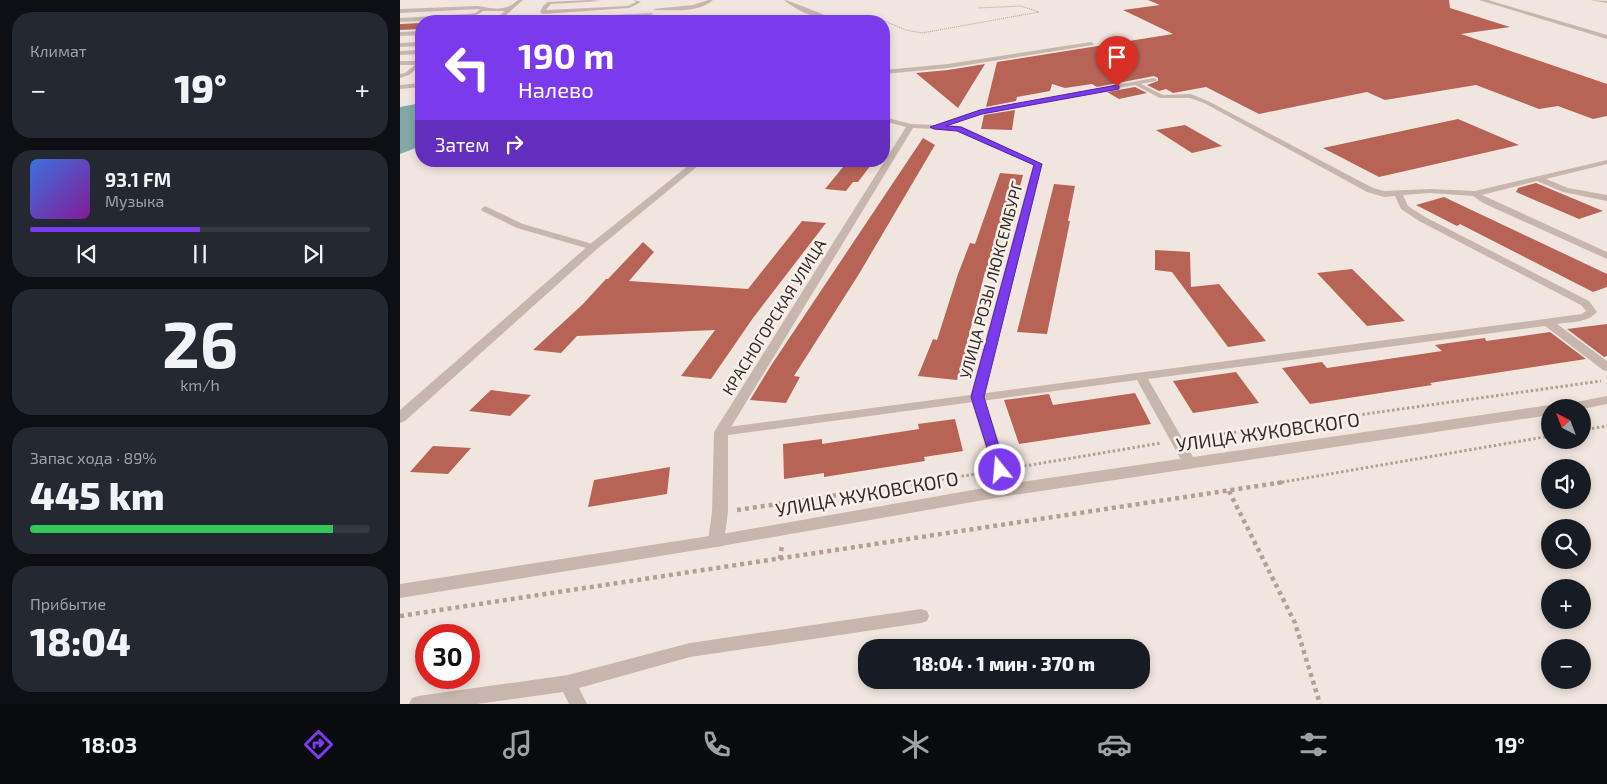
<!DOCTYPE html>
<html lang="ru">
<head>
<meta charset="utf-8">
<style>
  :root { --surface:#171b24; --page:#242831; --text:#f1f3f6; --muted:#9ea1a6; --line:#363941; --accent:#7c3aed }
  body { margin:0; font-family:"Exo 2",sans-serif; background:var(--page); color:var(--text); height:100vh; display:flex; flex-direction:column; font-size:19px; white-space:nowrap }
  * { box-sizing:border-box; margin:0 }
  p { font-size:16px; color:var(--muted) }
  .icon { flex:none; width:28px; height:28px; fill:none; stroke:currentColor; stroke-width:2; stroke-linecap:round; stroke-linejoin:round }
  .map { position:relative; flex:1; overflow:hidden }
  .drawer { display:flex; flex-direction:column; gap:12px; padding:12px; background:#0d0f14; width:400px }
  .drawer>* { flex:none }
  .top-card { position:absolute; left:15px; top:15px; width:475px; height:152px; border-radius:20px; box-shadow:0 2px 8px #0003; background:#7c3aed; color:#fff; overflow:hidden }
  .needle { width:32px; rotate:318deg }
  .buttons { position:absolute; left:1141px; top:399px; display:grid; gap:10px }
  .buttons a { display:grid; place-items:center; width:50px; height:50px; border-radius:50%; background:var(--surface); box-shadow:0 2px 8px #0003; font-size:25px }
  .speed { position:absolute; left:15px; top:624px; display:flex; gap:10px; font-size:25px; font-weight:700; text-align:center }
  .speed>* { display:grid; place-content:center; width:65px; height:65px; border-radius:50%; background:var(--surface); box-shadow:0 2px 8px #0003; line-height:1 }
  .speed .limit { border:8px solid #d22; background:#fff; color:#111 }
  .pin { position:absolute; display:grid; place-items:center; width:42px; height:42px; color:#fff; margin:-51px -21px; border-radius:50% 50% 50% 0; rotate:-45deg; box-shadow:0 0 5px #0007 }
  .pin .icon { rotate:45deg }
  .me { position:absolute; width:55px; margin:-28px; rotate:343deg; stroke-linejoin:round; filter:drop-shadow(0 0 4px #0008) }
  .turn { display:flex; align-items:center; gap:18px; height:105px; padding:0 20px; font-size:22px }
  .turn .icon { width:65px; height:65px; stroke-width:2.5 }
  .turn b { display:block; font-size:35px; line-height:42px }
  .then { display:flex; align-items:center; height:48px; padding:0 20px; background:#0003; gap:10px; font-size:19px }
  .big { font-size:38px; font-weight:800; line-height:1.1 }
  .drawer .card { flex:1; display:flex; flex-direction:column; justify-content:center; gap:8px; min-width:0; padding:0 18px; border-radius:20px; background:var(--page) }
  .drawer .dial { align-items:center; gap:0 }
  .dial b { font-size:65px; line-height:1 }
  .song { display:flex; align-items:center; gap:15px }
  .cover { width:60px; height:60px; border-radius:8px; background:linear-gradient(135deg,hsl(220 70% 55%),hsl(290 70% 35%)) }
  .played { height:5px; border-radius:2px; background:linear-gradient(90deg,var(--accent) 50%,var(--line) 50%) }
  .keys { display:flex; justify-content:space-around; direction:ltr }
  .heat { display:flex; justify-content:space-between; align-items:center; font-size:28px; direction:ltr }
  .charge { height:8px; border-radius:4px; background:linear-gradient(90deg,#34c759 89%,var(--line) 0) }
  .trip { position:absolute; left:458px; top:639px; width:292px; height:50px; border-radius:20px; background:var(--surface); box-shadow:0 2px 8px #0003; font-weight:800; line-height:50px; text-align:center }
  .tabs { display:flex; height:80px; justify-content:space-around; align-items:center; background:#090b0e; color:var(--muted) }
  .tabs .icon { width:35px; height:35px }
  .tabs .current { color:var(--accent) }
  .tabs b { font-size:22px; color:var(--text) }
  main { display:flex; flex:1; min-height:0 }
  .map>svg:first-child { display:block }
  .water { fill:#82a9a7 }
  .building { fill:#b76456 }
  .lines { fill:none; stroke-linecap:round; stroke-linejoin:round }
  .path-far2 { stroke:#b2a097; stroke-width:1; stroke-dasharray:1 1; stroke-linecap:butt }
  .path-far1 { stroke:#b2a097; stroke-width:3; stroke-dasharray:2.5 2.5; stroke-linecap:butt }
  .path { stroke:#b2a097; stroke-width:4.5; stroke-dasharray:4 4; stroke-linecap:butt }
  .service { fill:#c7b6ad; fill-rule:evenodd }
  .minor { fill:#c7b6ad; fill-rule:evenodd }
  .tertiary { fill:#c7b6ad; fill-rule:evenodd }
  .route { fill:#7c3aed; stroke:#51269a }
  .labels { text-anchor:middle; stroke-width:5; stroke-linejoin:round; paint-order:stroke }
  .street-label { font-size:16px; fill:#362d2a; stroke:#f8f1eb }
  .near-street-label { font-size:19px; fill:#362d2a; stroke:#f8f1eb }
</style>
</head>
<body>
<main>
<section class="drawer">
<div class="card"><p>Климат</p>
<div class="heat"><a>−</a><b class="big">19°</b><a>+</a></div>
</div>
<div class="card">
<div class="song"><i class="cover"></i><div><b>93.1 FM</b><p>Музыка</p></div></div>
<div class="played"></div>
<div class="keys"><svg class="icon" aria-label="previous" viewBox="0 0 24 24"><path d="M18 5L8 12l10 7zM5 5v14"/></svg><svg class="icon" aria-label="pause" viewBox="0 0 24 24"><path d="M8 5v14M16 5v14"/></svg><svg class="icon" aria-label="next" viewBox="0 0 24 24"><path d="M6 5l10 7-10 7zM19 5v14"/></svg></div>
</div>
<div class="card dial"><b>26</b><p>km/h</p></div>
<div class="card"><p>Запас хода · 89%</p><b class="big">445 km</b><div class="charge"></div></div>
<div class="card"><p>Прибытие</p><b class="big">18:04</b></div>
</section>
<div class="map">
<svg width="1207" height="704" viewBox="0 0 1207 704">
  <rect width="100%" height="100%" fill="#f0e6df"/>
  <path class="water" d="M21,103V146L0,154V107Z"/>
  <path class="building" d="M748,0H1049L1050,8L1110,27L1061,34L1207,84V116L1193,119L1158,106L1139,109L1076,85L985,100L967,92L859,114L806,87L773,93L766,89L759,91L747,85L758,81V78L754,76L697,87L692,84L665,88L652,84L650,91L617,97L616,101L586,107L597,62L773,34L723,10L760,5Z
    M21,23V29L0,30V24Z
    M585,64L558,108L516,73L548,70Z
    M735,87L747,93L719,99L707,92Z
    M615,110L612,130L581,129L584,115Z
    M1058,119L1119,145L979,177L923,148Z
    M785,125L822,146L792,153L756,130Z
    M523,138L535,145L459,274L394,376L400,377L386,403L350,400L372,364Z
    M448,161H474L458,182H453L446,191L425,189Z
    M600,173L623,175L609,227L605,226L590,273L585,272L567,343H570L557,380L518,376L533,339L537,340L558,274L570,243L575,244Z
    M1136,183L1203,211L1179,219L1116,192L1118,188Z
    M654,184L675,186L668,221H670L647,334L617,332Z
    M1044,197L1207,274V287L1193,292L1060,224L1057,226L1016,205Z
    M402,221L426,223L353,318L311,379L281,376L315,330L177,336L161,353L133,350L182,305L206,279H208L243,242L254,252L229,281L348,289Z
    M755,250L790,252L791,287L819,284L866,341L828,347L772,272L755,270Z
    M952,269L1005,321L967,326L917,273Z
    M1207,324V356L1204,357L1167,329Z
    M1150,332L1186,359L1030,383L1032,385L910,404L882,368L922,362L927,368L1042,351L1035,345L1085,338L1086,341Z
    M836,372L859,403L793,413L773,381Z
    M91,390L131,395L110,416L69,411Z
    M735,393L751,424L619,444L604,400L649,394L653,405Z
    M555,419L563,451L524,457L525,461L424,477V473L384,479L383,444L422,439V444L519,429L518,424Z
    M33,446L71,448L48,474L10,472Z
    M270,467L267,494L188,507L194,480Z"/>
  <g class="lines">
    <path class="path-far2" d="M477,18L506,30L522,33L639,12L621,6L578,8"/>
    <path class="path-far1" d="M1182,430L1207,426
      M794,438L1201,381
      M619,467L761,443
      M517,483L583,473
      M877,483L1150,436"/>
    <path class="path" d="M829,491L895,623L920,704
      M337,510L526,482
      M380,559L382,545
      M0,616L884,482"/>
    <path class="service" d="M118,0H123L99,21H93L105,11H83C74,21 16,21 0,22V18L68,14L76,13L80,9L0,13V9L77,6C94,8 103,13 118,0Z
      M189,0L202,1L151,4L146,10L228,6L236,2L234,0L241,2L229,8L143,14L140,12L143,6L148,2Z
      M308,0H313C299,13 273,10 255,10L253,9L293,5Z
      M1190,0L1207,1V3Z
      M253,13L251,16L125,21L128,19Z
      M21,31V35L0,36V32Z
      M21,42V46L0,47V43Z
      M21,50V54L0,55V51Z
      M0,61H18L21,65L9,75L0,78V74L5,73L15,65H0Z
      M21,83V87L0,89V85Z
      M735,83H739L763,95L791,94L808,101L973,188L984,191L1030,189L1075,191L1207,160V164L1146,179L1168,188L1207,195V201L1163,192L1137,181L1082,195L1207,252V259L1083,203L1073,196L1030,193L1003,195L1008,206L1025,217L1189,301L1197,312C1187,323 1171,322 1157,324L1207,361V371L1203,370L1145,326L748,379L797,464L795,467H785L737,380L321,436L317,435L315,432L317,429L321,428L1182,314L1186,311L1181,305L1019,221L1001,209L995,196L984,197L967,192L804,103L790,98H760L735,85Z
      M85,206L123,224L196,245L198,247L193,250L117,228L82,211L81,209Z
      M521,609L527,611L529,616L527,621L521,623L290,657L179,688L187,704H169L163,692L77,704H9L12,698L18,696L168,675L290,643Z"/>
    <path class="minor" d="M384,0C388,0 433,18 438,21C421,22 397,11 384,0Z
      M1079,0H1088L1207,35V39Z
      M691,42L694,44L693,45L548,68L484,74V70L548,64Z
      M754,78L757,80L756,81L582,114L548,125L561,126L642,164L584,397L615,490L612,494L607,496L602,494L599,490L570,397L633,165L557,130L513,128L328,432V512L324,541L322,546L316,547L310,546L308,541L312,512L314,432L506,127L484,121V117L511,124L537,125L580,110Z
      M294,161H304L197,249L5,421L0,423V410L189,245Z"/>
    <path class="tertiary" d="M1207,396V404L1182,409V408H1159L1166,404Z
      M1150,405L1155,408H1150V415L607,496L316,547L0,598V584L316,535L607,484Z"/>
  </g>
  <path class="route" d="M717,85L719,86V89L582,114L546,126L561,127L642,164L584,397L606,470L604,473H595L571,397L634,165L557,131L534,129L530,127L580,110Z"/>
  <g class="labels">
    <g class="street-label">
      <text transform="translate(591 280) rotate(-75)" y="6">УЛИЦА РОЗЫ ЛЮКСЕМБУРГ</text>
      <text transform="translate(374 317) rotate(-58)" y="6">КРАСНОГОРСКАЯ УЛИЦА</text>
    </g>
    <g class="near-street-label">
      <text transform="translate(868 432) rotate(-8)" y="7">УЛИЦА ЖУКОВСКОГО</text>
      <text transform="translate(467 494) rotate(-10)" y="7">УЛИЦА ЖУКОВСКОГО</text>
    </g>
  </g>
</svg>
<div class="buttons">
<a><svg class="needle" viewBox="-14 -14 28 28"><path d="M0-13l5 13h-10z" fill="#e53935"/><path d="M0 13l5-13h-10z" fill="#9ea1a6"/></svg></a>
<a><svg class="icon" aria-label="sound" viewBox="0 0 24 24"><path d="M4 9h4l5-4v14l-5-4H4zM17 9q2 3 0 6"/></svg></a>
<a><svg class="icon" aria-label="search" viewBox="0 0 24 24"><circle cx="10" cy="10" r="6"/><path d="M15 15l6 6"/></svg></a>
<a>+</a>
<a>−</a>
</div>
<div class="speed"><div class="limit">30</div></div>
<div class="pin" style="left:717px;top:87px;background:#d93025"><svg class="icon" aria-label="arrive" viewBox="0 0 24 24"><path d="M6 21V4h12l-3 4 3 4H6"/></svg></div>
<svg class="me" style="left:600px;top:470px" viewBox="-20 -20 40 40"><circle r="17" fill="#7c3aed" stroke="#fff" stroke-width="3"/><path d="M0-11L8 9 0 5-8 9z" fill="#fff"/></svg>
<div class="trip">18:04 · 1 мин · 370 m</div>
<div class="top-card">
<div class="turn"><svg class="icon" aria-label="left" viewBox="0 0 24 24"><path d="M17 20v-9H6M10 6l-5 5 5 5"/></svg><div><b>190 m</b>Налево</div></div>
<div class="then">Затем<svg class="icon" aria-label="right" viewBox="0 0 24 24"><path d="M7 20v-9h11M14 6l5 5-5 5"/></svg></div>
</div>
</div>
</main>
<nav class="tabs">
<b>18:03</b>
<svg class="icon current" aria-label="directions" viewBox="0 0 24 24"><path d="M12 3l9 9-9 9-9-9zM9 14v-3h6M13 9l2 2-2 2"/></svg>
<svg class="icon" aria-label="music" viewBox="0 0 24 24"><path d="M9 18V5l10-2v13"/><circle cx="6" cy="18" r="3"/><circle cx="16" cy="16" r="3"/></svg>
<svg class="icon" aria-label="phone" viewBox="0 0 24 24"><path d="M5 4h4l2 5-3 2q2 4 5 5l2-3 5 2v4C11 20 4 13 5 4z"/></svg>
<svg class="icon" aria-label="climate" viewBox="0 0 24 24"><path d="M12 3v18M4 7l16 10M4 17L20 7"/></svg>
<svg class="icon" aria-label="car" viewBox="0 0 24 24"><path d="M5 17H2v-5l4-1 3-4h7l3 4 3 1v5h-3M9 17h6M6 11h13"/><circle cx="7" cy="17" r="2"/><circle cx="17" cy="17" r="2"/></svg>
<svg class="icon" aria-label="filters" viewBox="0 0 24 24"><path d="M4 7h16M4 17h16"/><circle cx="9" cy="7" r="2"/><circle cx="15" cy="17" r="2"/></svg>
<b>19°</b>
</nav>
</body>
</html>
